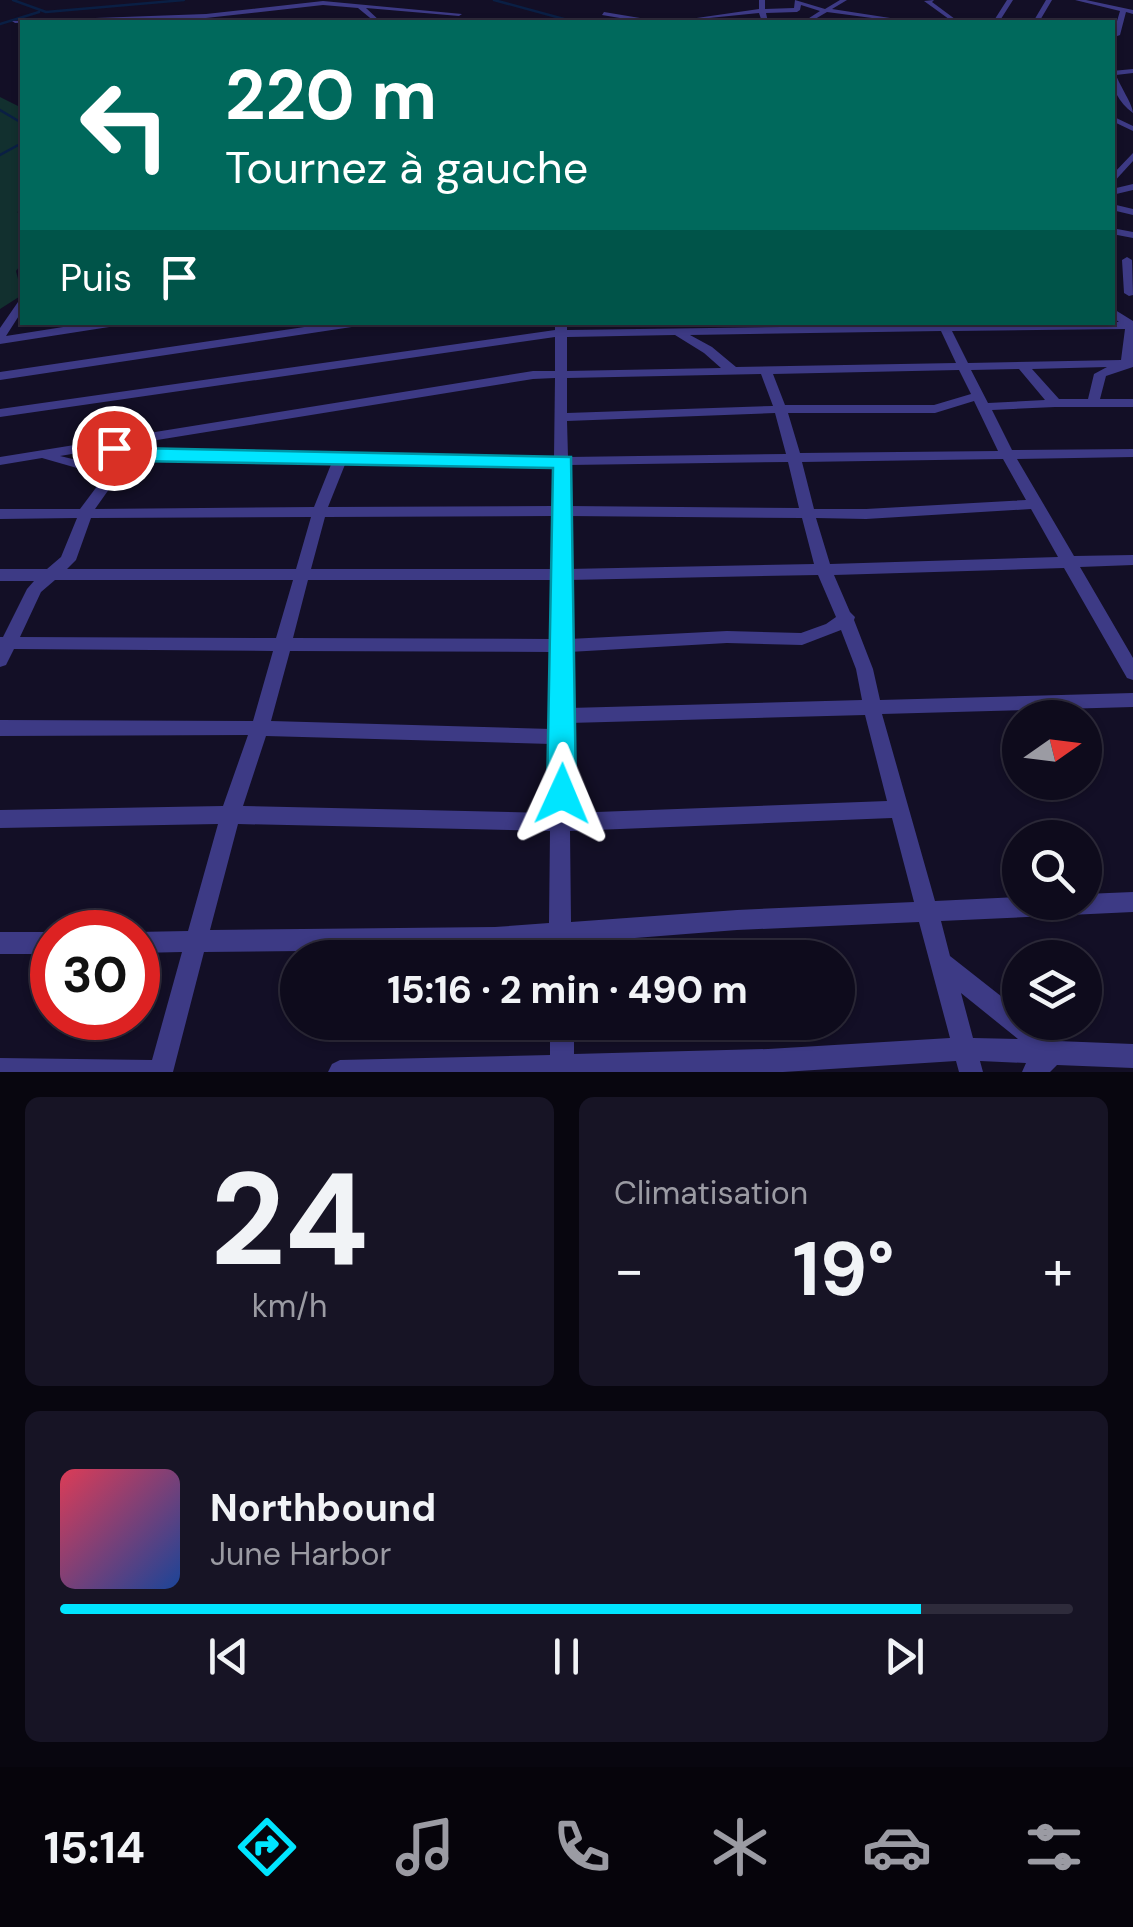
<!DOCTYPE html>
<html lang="fr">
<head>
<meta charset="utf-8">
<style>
  :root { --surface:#0e0b1c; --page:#171425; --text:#f1f3f6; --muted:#9b9ba3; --line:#2e2b3b; --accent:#00e5ff }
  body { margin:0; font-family:"DM Sans",sans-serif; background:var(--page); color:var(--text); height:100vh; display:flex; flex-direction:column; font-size:38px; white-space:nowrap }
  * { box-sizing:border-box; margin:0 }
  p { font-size:32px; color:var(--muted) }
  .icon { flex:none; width:55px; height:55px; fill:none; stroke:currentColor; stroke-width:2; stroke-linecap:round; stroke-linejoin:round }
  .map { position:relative; height:1072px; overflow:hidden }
  .sheet { display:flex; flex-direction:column; gap:25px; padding:25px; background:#08060f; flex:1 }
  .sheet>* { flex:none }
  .top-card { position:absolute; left:20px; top:20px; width:1095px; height:305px; border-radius:0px; box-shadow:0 2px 8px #0004,0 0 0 2px var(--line); background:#00695c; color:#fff; overflow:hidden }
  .needle { width:65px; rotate:76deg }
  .controls { position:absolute; left:1002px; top:700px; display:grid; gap:20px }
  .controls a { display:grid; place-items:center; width:100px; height:100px; border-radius:50%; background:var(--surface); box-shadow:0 2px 8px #0004,0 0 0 2px var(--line); font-size:50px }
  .speed { position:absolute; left:30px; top:910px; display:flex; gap:20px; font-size:50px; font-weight:700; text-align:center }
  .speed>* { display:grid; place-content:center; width:130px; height:130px; border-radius:50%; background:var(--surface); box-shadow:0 2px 8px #0004,0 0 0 2px var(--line); line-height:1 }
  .speed .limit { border:15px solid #d22; background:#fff; color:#111 }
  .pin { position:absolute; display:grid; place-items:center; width:85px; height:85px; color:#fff; margin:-42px; border:5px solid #fff; border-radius:50%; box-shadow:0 2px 10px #0007 }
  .me { position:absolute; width:110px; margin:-55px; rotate:1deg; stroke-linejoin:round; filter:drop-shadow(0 0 8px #0008) }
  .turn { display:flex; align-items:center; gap:35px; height:210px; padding:0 40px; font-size:45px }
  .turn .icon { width:130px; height:130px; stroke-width:2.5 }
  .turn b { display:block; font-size:70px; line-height:85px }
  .then { display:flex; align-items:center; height:95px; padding:0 40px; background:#0003; gap:20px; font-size:38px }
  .big { font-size:75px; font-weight:700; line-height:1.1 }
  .sheet .tile { flex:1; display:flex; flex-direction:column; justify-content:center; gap:15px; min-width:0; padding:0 35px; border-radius:15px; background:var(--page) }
  .sheet .dial { align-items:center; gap:0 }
  .dial b { font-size:130px; line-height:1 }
  .song { display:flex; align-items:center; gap:30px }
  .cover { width:120px; height:120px; border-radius:15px; background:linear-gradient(135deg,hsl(350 70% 55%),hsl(220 70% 35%)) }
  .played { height:10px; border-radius:5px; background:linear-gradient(90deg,var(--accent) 85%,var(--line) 85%) }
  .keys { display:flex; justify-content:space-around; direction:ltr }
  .heat { display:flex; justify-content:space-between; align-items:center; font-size:55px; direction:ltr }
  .sheet .tiles { flex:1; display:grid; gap:25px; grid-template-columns:1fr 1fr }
  .tile:last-child { grid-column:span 2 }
  .trip { position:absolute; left:280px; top:940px; width:575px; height:100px; border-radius:50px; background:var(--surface); box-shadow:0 2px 8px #0004,0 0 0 2px var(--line); font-weight:700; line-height:100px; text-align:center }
  .dock { display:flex; height:160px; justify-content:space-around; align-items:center; background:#06040b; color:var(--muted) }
  .dock .icon { width:70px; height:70px }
  .dock .on { color:var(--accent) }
  .dock b { font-size:45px; color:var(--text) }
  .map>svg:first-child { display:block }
  .green { fill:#12302f }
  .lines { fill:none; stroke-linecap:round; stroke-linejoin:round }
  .stream { stroke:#0a1f44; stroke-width:2.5 }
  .street { fill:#3d3a85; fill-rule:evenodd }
  .route { fill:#00e5ff; stroke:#0095a6; stroke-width:2.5 }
</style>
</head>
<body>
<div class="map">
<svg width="1133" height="1072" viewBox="0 0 1133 1072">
  <rect width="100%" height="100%" fill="#130f26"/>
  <path class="green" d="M0,97L22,108V211L17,212L22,215V263L16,271L22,295L0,309Z"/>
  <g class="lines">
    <path class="stream" d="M13,0L46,12L184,0
      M494,0L575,22
      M0,24L39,12
      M0,110L22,123
      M0,155L22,143"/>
    <path class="street" d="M759,0H765V9L794,8L795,0L825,9L840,0H847L832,9L916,22H902L827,12L810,22H803L820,11L801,5L800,10L797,12L766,13L768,22H762L759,13L669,22L759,9Z
      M934,0L932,2L959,22H953L924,1Z
      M1007,0H1013L999,22H993Z
      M1046,0H1052L1039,22H1033Z
      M1075,0H1086L1133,10V14L1126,12L1120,35L1112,38L1120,11Z
      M323,1L462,14L459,16L366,8L381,22H375L358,8L323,5L206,18L15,23L12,21L206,14Z
      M604,12L652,20L655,22H644L602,15Z
      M1133,69V73L1116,75C1120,86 1133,105 1133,113C1118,102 1112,89 1112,71Z
      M1112,116L1133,126V131L1112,121Z
      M1133,153V161L1112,184V175Z
      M1133,184V190L1112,195V189Z
      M1112,204L1133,209V215L1112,210Z
      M1112,228L1133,232V238L1112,234Z
      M1127,257L1132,260L1133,295L1129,296L1124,293L1122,260Z
      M22,301V311L6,336L95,322H127L122,325L0,344V328L18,302Z
      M1112,308L1133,321V367L1106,376L1100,399H1133V407H1055L992,410L1012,450L1133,449V457L1017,459L1074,556L1133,555V565L1080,567L1133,658V680L1127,678L1064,568L834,575L850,612L855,617L854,620L873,669L880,700L1133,693V707L882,714L935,901L1020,897V902H1085V894L1133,892V912L941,921L950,956L1020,1011V1022H1034L1057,1041L1133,1044V1068L1057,1065L1050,1072H1022L1026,1063L980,1061L983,1072H959L956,1061L783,1072H328L332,1064L340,1060L550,1055V1022H574V1054L768,1049L950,1038L919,922L737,930L571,943V958H549V945L495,949L204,952L173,1072H0V1058L152,1060L182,952L138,953V932H135L188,931L218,824L0,828V810L223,806L248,735L0,736V720L253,721L273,651L14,649L6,665L0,667V637H3L27,589L34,581H0V569H47L61,557L77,518L0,519V509H80L98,485V474L42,458L0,465V457L533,371H555V337L0,417V409L555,330V322H567V330L938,325L937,322L949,324L1119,322L1112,317ZM1125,329L1121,360L968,363L952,331ZM941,331L956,363L736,367L712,347L690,335ZM675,335L704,353L721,368L567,371V337ZM1107,367L1094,374L1088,399H1059L1032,369ZM959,370L971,394L934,405H785L773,374ZM971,370L1019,369L1045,400L988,403ZM761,374L773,406L567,413V378ZM555,378L554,457L124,450L120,446L533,379ZM974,401L998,451L800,453L788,413H935ZM775,413L786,454L568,457L567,421ZM107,448L115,457L120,458L332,462L314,507L95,509L112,485L110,468L60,456ZM1003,459L1026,500L866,509H814L802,462ZM346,462L554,465L553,506L328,507ZM788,462L799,508L568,506V465ZM1031,509L1058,557L830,564L816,518L866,519ZM553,516V569H311L325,517ZM568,516L802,518L814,564L568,569ZM311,517L296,569H67L76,560L91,518ZM818,575L836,617L826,624L801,633L727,631L569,639L568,580ZM55,580H293L276,638L20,637L41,592ZM308,580H553L552,639L293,638ZM841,630L856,669L862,700L569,708V652L727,643L802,645ZM290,651L552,652L551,729L271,721ZM865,715L887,801L570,813V742L572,737L569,723ZM266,736L551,744L550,813L243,806ZM892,818L914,902L737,910L571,922L570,831ZM238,824L550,831L549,923L495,927L210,930ZM961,993L1018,1039L973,1038Z
      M338,322H370L365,325L0,380V372Z
      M0,932H52V954H0Z"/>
  </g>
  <path class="route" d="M114,442L135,448L571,457L576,794L572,803L562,807L551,803L547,794L553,468L134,461L106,453V444Z"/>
</svg>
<div class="controls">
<a><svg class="needle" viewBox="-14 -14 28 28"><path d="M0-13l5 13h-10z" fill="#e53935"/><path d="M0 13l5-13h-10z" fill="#9b9ba3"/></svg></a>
<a><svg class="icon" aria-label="search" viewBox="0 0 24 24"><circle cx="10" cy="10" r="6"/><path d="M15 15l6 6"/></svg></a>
<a><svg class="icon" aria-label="layers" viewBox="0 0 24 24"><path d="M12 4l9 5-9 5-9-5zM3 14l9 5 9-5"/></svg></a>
</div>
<div class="speed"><div class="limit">30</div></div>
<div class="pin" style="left:114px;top:448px;background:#d93025"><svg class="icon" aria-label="arrive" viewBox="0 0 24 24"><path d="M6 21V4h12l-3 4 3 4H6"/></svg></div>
<svg class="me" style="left:562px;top:794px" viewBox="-20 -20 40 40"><path d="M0-17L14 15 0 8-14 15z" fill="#00e5ff" stroke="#fff" stroke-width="4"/></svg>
<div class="trip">15:16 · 2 min · 490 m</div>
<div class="top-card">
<div class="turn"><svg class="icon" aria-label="left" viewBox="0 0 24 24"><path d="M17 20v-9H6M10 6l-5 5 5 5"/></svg><div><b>220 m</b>Tournez à gauche</div></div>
<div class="then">Puis<svg class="icon" aria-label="arrive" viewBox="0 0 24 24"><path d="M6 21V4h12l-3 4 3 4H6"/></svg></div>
</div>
</div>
<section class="sheet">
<div class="tiles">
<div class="tile dial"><b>24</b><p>km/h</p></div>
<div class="tile"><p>Climatisation</p>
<div class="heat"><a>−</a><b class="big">19°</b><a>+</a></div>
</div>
<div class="tile">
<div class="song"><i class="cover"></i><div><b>Northbound</b><p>June Harbor</p></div></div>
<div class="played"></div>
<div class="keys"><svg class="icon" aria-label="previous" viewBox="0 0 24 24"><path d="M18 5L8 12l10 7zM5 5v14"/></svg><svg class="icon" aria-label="pause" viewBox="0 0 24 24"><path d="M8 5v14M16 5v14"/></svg><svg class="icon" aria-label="next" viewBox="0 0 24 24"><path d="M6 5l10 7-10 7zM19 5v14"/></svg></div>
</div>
</div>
</section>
<nav class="dock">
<b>15:14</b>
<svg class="icon on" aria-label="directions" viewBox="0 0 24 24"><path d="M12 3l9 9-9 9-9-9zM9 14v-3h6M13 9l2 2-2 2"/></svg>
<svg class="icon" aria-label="music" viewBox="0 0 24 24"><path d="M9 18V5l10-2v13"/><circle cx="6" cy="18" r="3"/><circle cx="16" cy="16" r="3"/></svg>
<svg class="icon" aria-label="phone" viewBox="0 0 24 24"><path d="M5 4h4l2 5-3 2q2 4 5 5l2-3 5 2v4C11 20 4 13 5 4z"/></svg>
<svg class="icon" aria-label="climate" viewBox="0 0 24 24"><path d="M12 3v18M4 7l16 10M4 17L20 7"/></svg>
<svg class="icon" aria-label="car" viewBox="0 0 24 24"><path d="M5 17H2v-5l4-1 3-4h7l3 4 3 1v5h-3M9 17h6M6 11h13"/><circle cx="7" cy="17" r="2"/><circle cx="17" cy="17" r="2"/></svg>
<svg class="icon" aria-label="filters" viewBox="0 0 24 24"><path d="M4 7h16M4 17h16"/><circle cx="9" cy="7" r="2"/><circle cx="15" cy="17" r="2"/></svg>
</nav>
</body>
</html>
